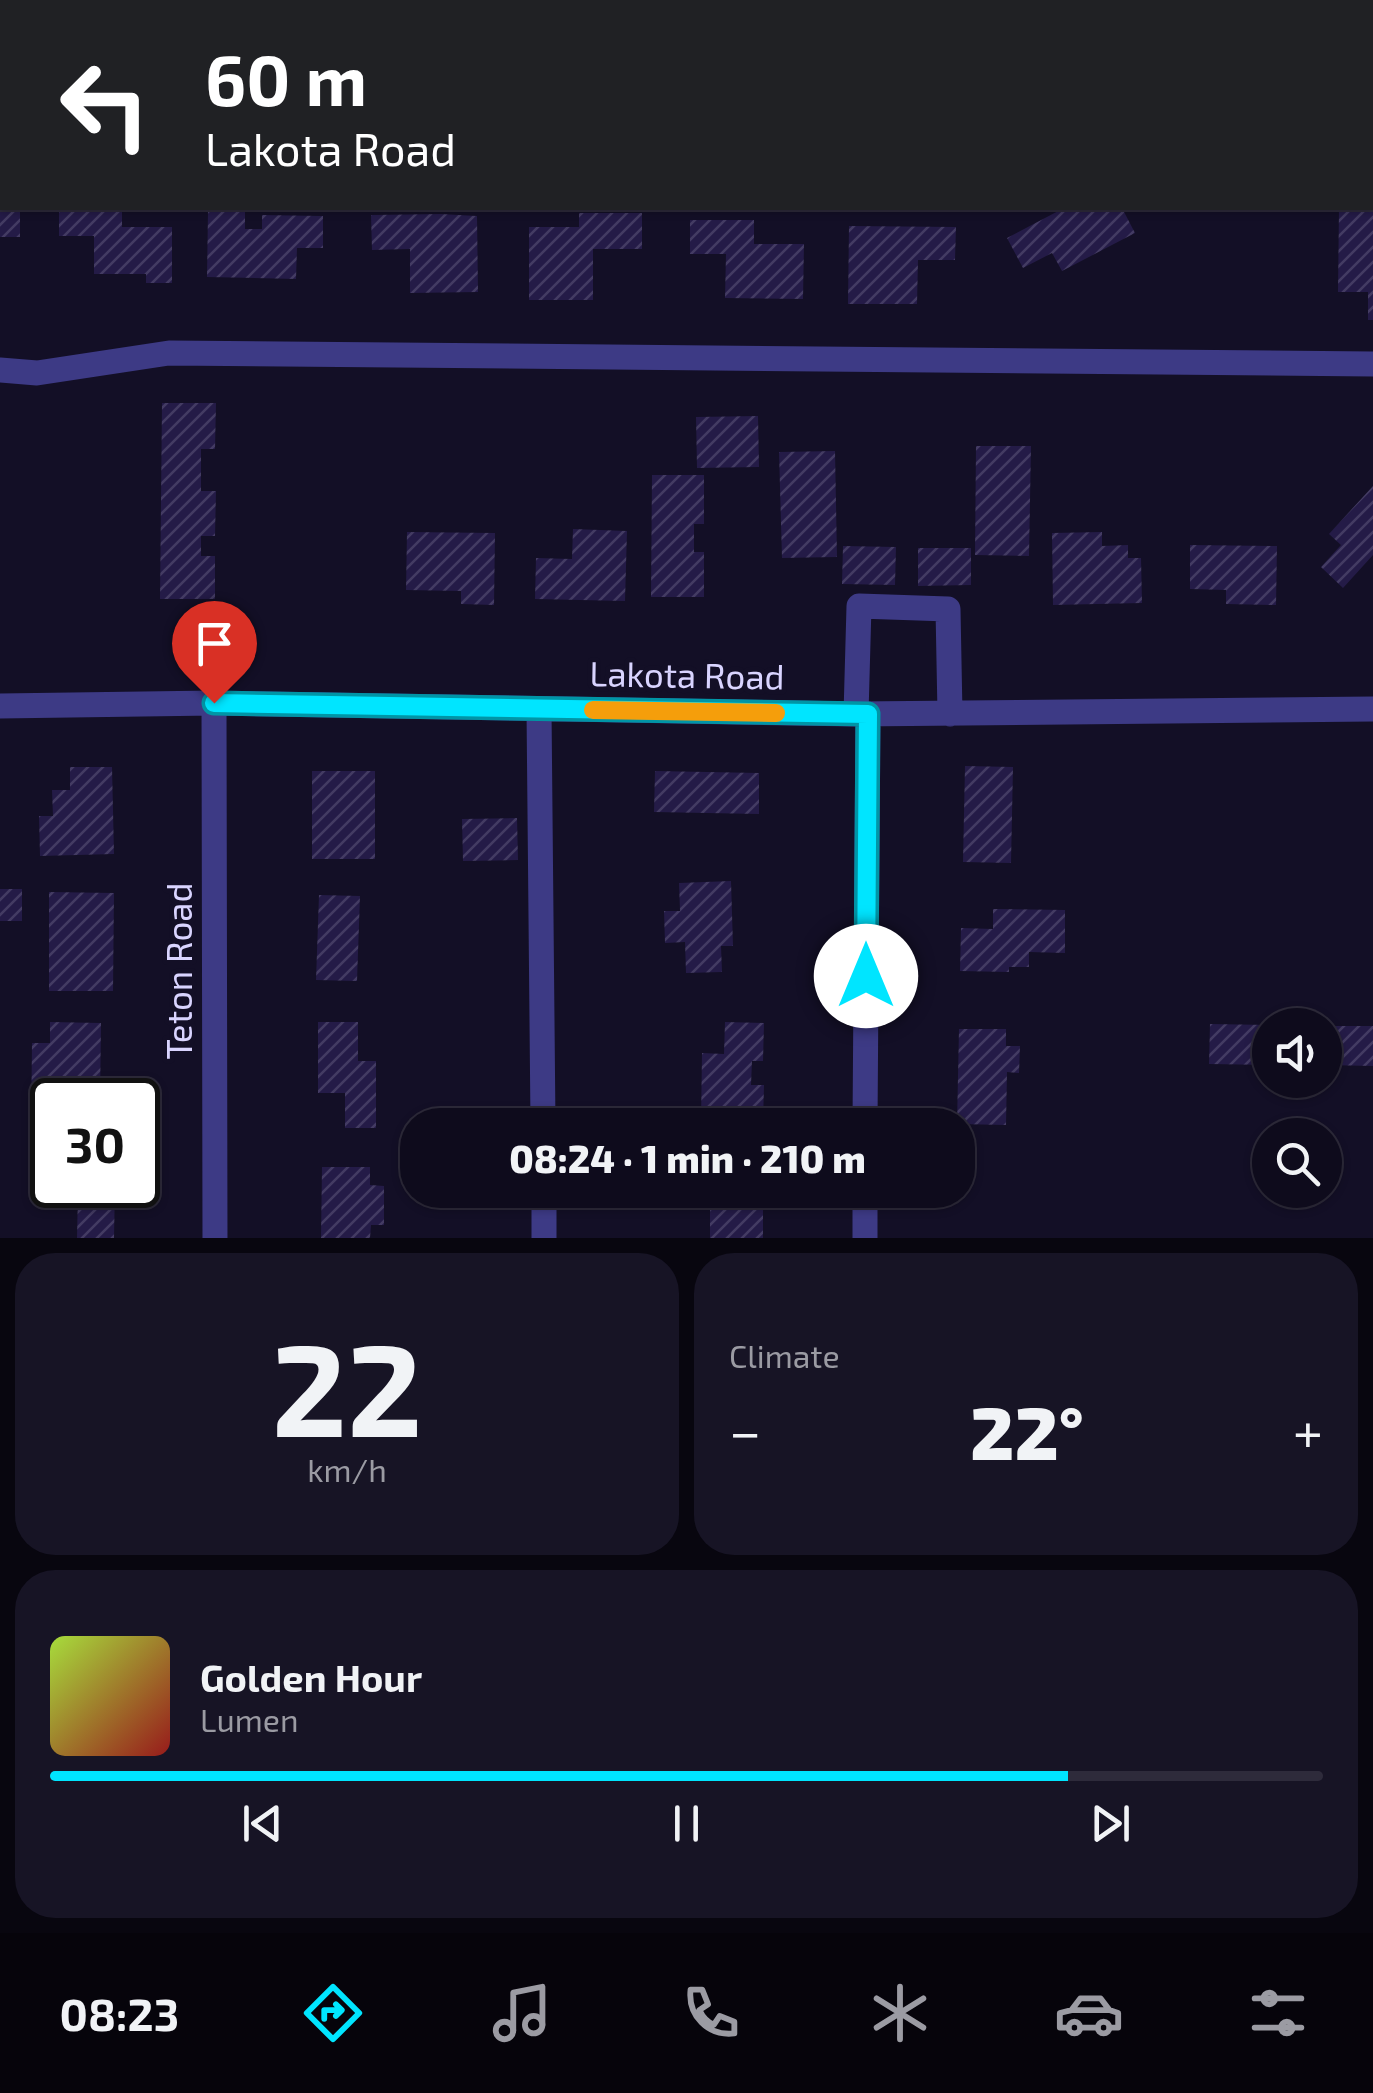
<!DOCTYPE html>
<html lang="en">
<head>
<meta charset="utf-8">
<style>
  :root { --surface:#0e0b1c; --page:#171425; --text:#f1f3f6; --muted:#9b9ba3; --line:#2e2b3b; --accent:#00e5ff }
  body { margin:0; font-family:"Exo 2",sans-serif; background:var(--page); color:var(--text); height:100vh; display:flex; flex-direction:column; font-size:38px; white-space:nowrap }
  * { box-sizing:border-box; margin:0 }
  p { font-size:32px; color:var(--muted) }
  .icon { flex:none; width:55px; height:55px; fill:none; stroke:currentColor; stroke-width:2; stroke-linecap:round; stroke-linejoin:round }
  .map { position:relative; height:1238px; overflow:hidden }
  .details { display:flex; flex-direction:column; gap:15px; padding:15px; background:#08060f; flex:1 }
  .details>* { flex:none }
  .hud { position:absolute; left:0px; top:0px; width:1375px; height:210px; box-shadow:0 2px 8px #0004,0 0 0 2px var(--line); background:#202124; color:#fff; overflow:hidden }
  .fabs { position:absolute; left:1252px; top:1008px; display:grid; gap:20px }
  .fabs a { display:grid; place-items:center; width:90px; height:90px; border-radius:50%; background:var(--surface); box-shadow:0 2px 8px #0004,0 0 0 2px var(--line); font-size:50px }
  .speed { position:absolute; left:30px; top:1078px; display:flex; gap:20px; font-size:50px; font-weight:700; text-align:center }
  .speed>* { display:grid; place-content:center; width:130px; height:130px; border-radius:50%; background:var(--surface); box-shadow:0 2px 8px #0004,0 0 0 2px var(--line); line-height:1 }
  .speed .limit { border:5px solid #111; border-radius:15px; background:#fff; color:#111 }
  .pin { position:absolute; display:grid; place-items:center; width:85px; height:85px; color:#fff; margin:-102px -42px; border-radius:50% 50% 50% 0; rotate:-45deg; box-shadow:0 0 10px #0007 }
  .pin .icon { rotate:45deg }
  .me { position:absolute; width:110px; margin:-55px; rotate:0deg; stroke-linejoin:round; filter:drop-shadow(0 0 8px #0008) }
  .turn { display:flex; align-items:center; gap:35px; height:210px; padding:0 40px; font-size:45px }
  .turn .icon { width:130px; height:130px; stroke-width:2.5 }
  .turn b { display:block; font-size:70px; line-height:85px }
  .big { font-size:75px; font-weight:800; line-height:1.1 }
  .details .card { flex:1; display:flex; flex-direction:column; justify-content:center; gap:15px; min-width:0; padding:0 35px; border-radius:40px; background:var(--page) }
  .details .dial { align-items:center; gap:0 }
  .dial b { font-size:130px; line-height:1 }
  .song { display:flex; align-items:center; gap:30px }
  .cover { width:120px; height:120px; border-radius:15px; background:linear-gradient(135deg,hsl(80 70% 55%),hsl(0 70% 35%)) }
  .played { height:10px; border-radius:5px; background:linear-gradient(90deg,var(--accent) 80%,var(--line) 80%) }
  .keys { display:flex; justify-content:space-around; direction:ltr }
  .heat { display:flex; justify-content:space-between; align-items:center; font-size:55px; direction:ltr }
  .details .tiles { flex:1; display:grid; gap:15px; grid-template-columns:1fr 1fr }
  .card:last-child { grid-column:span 2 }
  .trip { position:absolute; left:400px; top:1108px; width:575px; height:100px; border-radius:40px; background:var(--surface); box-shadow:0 2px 8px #0004,0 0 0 2px var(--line); font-weight:800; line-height:100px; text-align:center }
  .tabs { display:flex; height:160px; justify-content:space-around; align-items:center; background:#06040b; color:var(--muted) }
  .tabs .icon { width:70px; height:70px }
  .tabs .current { color:var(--accent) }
  .tabs b { font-size:45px; color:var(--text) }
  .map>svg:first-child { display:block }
  .building { fill:url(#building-hatch) }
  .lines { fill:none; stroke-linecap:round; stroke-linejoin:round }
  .minor { stroke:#3d3a85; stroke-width:25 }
  .route-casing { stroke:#0095a6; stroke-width:25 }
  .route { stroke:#00e5ff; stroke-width:18 }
  .slow { stroke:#f59e0b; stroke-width:18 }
  .labels { text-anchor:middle; stroke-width:10; stroke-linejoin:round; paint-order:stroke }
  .street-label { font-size:35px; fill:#d9d4ff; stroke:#130f26 }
</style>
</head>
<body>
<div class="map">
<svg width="1373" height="1238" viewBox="0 0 1373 1238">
  <defs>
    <pattern id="building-hatch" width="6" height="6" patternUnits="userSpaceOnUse" patternTransform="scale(2.5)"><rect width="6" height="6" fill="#241b47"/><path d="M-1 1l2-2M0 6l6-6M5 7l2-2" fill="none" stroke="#433b63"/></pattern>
  </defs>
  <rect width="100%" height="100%" fill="#130f26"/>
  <path class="building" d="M0,208H20V237H0Z
    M59,208H122V227H172V283H146V274H94V236H59Z
    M1064,208H1122L1135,233L1062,271L1052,253L1023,268L1007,238Z
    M1339,208H1373V320H1368V292H1338Z
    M208,211L245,212V229H262V215L323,216V248H297L296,279L207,277Z
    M579,213H642V249H593V300H529V227H579Z
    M441,214L477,216L478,292L410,293V249L372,250L371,215Z
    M690,220H754V244H804L803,299L725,298L726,254H690Z
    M849,226L956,227L955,260H918L917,304H848Z
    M162,403H216L215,449H201V491H216L215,536H201V556H215V599H160Z
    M758,416L759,467L697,468L696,417Z
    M976,446H1031L1029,556L975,555Z
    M835,451L837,557L782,558L779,452Z
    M652,475H704V524H694V552H704V597H651Z
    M1373,486V555L1343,588L1321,567L1341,545L1329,534Z
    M573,529L627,531L625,601L535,599L536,558L572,559Z
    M407,532L495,533L494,605L461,604V591L406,590Z
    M1102,532V546L1128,545V558H1141L1142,603L1053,605L1052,533Z
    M1190,545L1277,546L1276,605L1226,604V590L1190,589Z
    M843,546L896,547L895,585L842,584Z
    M918,548H971V585L918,586Z
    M965,766L1013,767L1011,863L963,862Z
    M70,767H112L114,854L40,856L39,816H53L52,790H70Z
    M312,771H375V859H312Z
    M655,771L759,773V814L654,812Z
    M517,818L518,860L463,861L462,819Z
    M731,881L733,946H721L722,972L686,973L685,942L665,943L664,911H680L679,883Z
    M0,889H22V921H0Z
    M49,892L114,893L113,991H49Z
    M319,895L360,896L357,981L316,980Z
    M993,909L1065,910V953L1029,952V967H1009V972L960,971L961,928L993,929Z
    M50,1022L101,1023L100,1100H52V1130L31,1129L32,1043H50Z
    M318,1022H358V1061H376V1128H345V1093H318Z
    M725,1022L764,1023L763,1061H752L751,1085H764L763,1123L701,1122L702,1053L724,1054Z
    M1210,1024L1270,1025V1065L1209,1064Z
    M1325,1026H1373V1066L1325,1065Z
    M959,1029H1006V1046H1020L1019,1073L1007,1072L1006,1125L957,1124Z
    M322,1167H370V1185L384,1186V1225H371L370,1238H321Z
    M63,1185H115L114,1238H77L78,1191H63Z
    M710,1190H763V1238H710Z"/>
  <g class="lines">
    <path class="minor" d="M460,2V0
      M1002,2V0
      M0,101H2
      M0,370L37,373L169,353L1373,364
      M214,703L215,1238
      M0,706L214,703L856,714L1373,709
      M539,709L543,1125
      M856,714L859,606L948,609L950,714
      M865,1125L868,714
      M544,1190V1238
      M865,1238V1190"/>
  </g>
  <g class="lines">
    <defs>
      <path id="route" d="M214,703L868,714L866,976"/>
    </defs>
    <use href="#route" class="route-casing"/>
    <use href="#route" class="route"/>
    <path class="slow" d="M593,710L776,713"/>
  </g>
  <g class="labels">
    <g class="street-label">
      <text transform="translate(687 676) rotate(1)" y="12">Lakota Road</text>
      <text transform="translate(180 971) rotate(-90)" y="12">Teton Road</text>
    </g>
  </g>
</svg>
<div class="fabs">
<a><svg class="icon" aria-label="sound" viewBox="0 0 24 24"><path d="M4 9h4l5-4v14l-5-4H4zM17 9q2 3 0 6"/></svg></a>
<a><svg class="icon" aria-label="search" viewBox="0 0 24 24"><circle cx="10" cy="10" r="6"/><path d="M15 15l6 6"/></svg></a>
</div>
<div class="speed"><div class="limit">30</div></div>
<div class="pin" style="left:214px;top:703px;background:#d93025"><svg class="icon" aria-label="arrive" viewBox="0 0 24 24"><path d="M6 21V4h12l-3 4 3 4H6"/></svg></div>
<svg class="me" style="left:866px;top:976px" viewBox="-20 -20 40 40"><circle r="19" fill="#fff"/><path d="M0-13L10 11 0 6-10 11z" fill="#00e5ff"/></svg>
<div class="trip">08:24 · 1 min · 210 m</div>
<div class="hud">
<div class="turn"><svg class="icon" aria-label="left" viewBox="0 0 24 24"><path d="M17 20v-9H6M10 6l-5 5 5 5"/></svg><div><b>60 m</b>Lakota Road</div></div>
</div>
</div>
<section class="details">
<div class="tiles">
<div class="card dial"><b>22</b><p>km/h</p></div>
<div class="card"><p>Climate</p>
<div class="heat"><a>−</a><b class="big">22°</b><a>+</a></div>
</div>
<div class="card">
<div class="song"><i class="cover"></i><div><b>Golden Hour</b><p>Lumen</p></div></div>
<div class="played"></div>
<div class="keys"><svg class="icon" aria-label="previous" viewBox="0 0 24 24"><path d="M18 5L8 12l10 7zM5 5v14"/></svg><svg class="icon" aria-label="pause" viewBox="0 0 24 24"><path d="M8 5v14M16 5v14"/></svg><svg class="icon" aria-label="next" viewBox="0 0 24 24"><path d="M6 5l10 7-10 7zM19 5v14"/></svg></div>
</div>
</div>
</section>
<nav class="tabs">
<b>08:23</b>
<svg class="icon current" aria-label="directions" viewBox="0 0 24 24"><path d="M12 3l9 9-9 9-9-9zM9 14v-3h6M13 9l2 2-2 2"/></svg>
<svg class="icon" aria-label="music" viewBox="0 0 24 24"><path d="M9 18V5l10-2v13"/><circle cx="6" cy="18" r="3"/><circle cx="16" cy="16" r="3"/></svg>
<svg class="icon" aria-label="phone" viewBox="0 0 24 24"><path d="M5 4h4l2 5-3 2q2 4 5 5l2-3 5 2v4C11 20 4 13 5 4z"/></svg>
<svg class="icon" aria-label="climate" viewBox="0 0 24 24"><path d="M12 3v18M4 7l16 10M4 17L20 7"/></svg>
<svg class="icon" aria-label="car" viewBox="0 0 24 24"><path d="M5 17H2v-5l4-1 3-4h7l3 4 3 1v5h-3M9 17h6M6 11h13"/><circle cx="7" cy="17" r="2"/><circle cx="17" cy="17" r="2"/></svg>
<svg class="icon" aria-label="filters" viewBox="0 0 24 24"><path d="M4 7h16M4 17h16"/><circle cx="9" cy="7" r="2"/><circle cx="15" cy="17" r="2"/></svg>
</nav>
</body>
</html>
